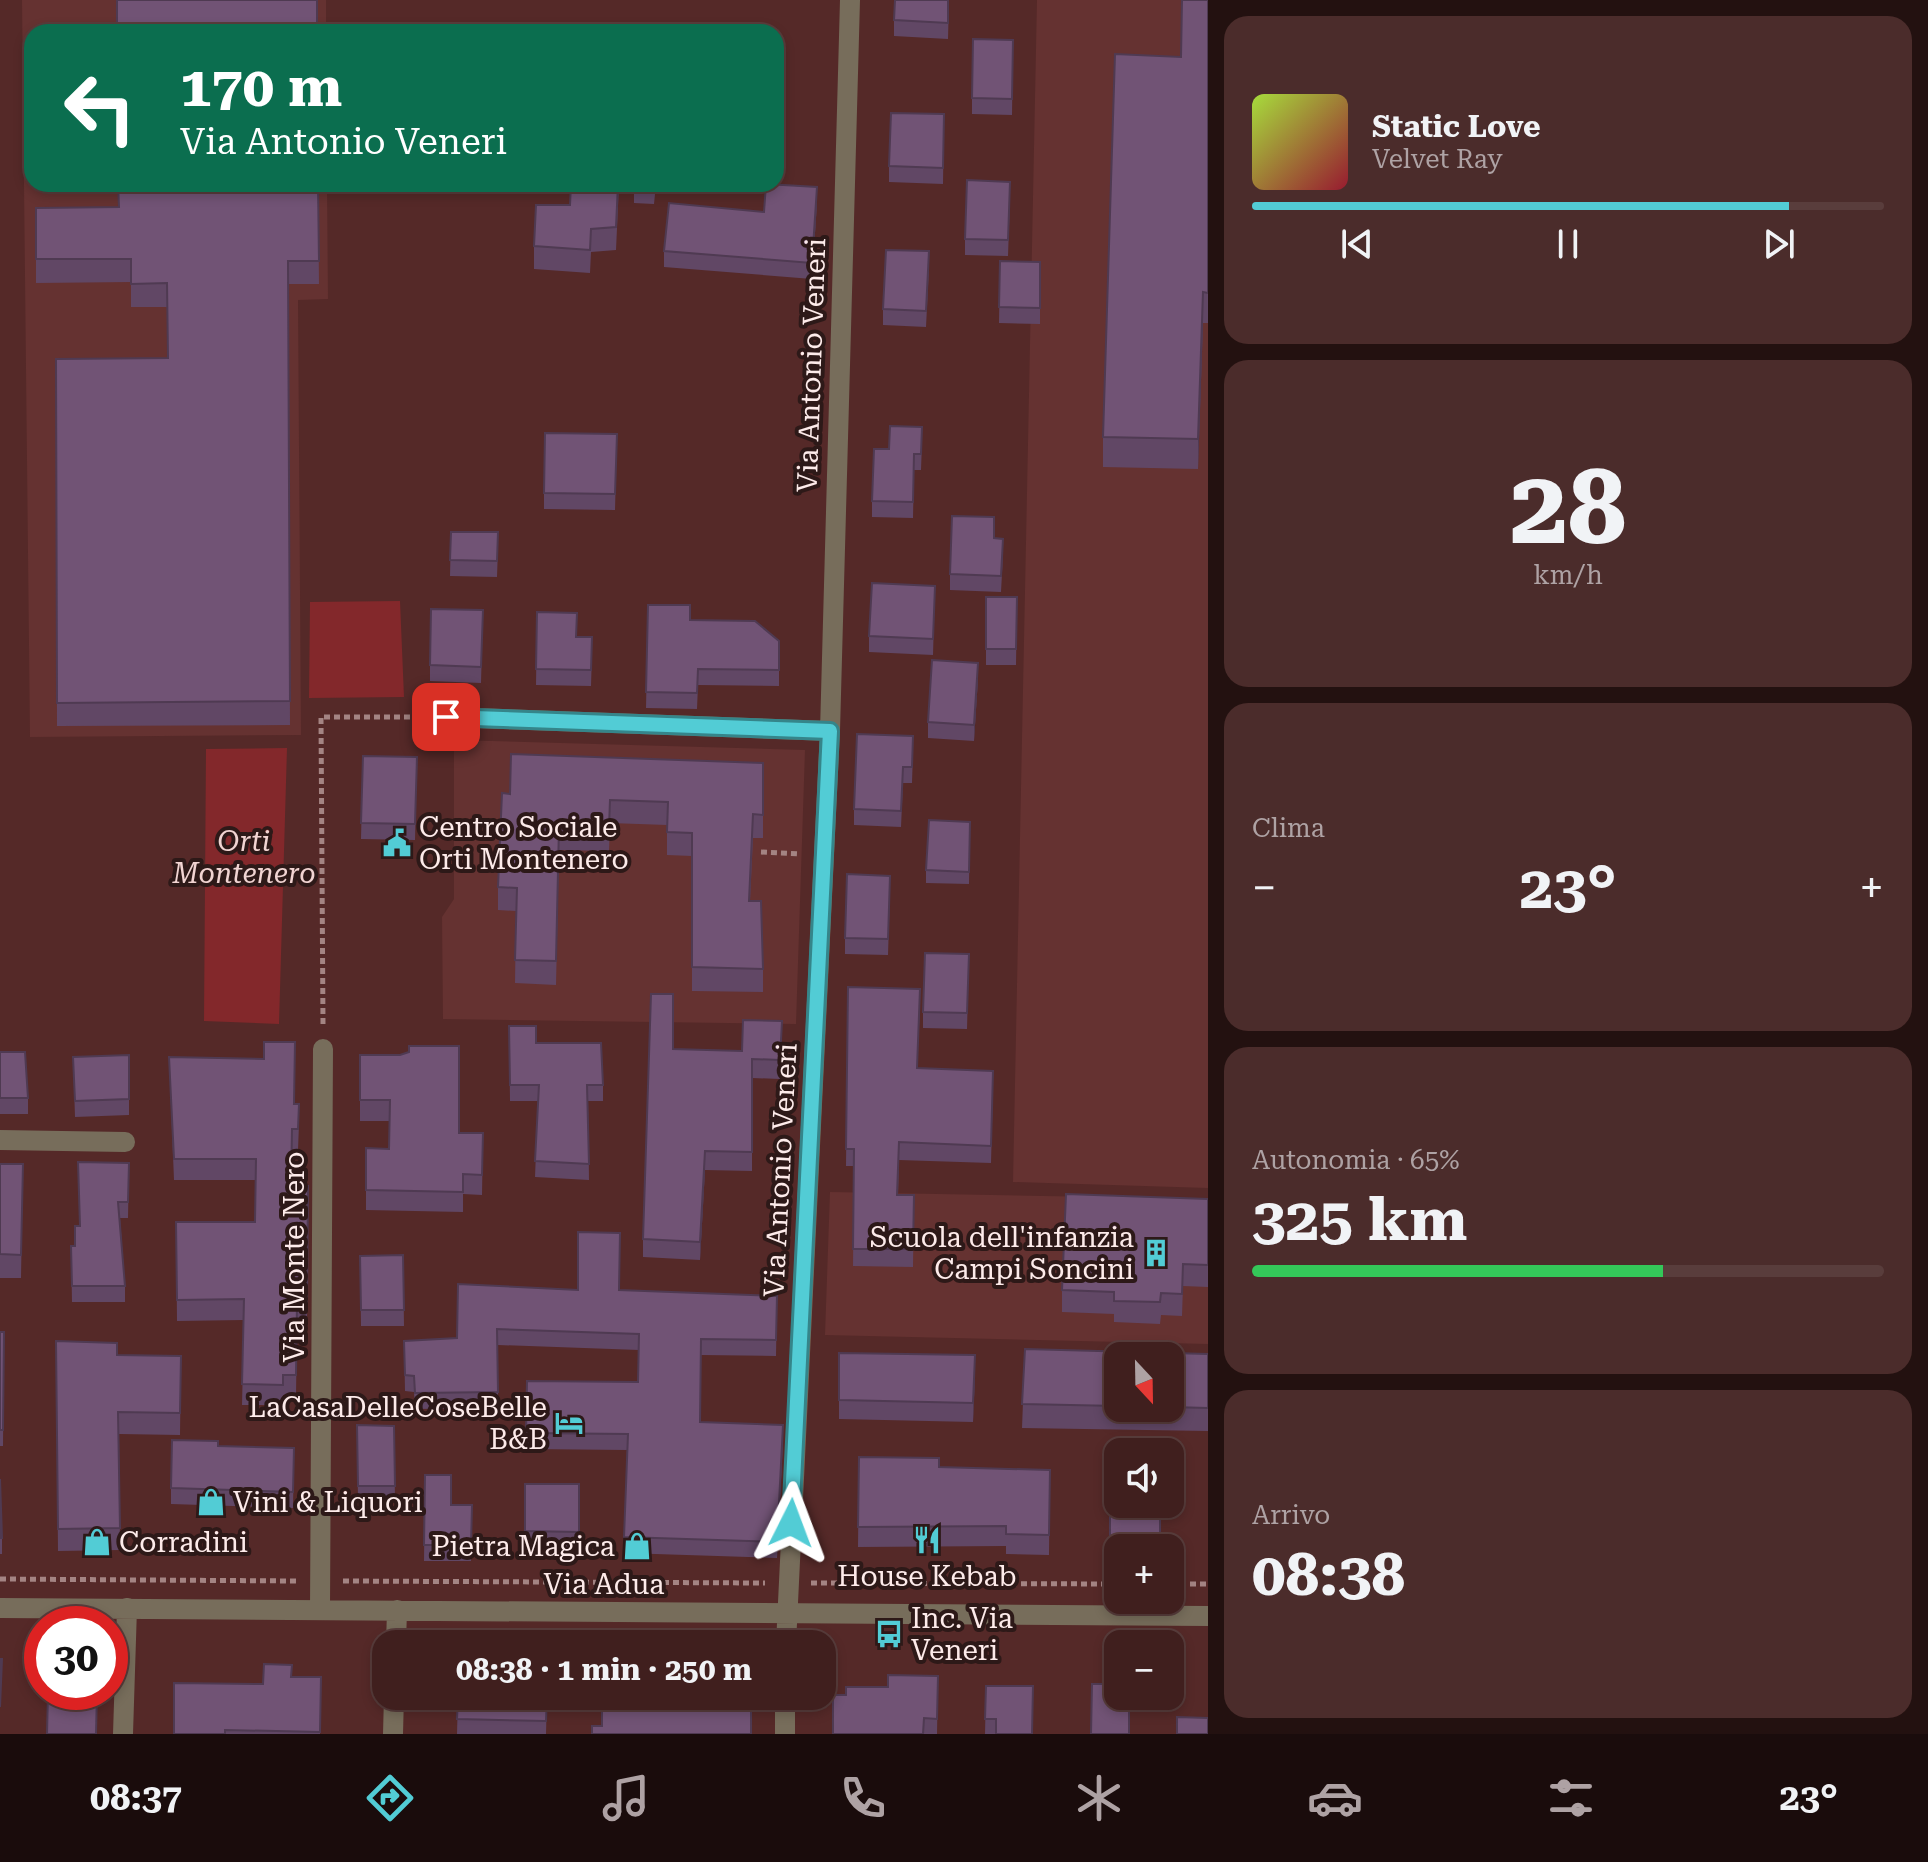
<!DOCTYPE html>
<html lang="it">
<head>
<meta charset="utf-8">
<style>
  :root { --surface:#401f1e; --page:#4b2c2b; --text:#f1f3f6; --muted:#aea2a4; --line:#593d3c; --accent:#52ccd5 }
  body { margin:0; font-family:"Roboto Serif",serif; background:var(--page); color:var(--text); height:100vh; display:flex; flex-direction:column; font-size:30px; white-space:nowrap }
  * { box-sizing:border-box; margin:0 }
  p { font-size:26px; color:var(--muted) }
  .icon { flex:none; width:44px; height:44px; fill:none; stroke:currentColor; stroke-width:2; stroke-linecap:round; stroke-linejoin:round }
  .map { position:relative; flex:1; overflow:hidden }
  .details { display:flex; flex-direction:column; gap:16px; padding:16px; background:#231110; width:720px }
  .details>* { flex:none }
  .guide { position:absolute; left:24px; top:24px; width:760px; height:168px; border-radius:24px; box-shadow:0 4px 12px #0003,0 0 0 2px var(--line); background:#0b6e4f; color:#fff; overflow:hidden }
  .needle { width:52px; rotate:158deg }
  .tools { position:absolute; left:1104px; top:1342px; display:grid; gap:16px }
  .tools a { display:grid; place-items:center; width:80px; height:80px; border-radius:16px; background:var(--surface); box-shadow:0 4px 12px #0003,0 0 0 2px var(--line); font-size:40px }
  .speed { position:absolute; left:24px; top:1606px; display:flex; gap:16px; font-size:40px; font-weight:700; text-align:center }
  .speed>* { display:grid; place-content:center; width:104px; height:104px; border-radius:50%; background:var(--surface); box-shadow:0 4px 12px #0003,0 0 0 2px var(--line); line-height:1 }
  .speed .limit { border:12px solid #d22; background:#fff; color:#111 }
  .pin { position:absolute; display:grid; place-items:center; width:68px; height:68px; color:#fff; margin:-34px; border-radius:16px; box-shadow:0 4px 12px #0006 }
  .me { position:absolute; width:88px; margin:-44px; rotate:3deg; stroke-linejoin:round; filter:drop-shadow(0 0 6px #0008) }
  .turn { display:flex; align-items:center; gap:28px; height:168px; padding:0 24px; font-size:36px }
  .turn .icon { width:104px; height:104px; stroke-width:2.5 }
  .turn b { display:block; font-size:56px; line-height:68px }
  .big { font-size:60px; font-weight:700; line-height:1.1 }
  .details .tile { flex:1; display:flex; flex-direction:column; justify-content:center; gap:12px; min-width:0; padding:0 28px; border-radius:24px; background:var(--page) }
  .details .dial { align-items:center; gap:0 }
  .dial b { font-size:104px; line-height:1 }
  .song { display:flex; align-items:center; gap:24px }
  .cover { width:96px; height:96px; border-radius:12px; background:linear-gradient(135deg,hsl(80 70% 55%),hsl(350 70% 35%)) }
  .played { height:8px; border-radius:4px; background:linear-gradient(90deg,var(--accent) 85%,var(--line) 85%) }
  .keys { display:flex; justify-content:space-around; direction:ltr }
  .heat { display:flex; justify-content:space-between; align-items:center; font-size:44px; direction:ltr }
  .charge { height:12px; border-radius:6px; background:linear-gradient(90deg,#34c759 65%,var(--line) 0) }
  .trip { position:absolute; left:372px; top:1630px; width:464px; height:80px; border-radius:24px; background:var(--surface); box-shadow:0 4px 12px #0003,0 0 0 2px var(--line); font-weight:700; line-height:80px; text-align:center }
  .tab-bar { display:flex; height:128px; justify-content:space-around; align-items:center; background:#1a0c0c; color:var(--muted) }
  .tab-bar .icon { width:56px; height:56px }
  .tab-bar .current { color:var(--accent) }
  .tab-bar b { font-size:36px; color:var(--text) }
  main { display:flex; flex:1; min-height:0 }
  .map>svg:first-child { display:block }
  .built { fill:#653231 }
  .green { fill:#83282b }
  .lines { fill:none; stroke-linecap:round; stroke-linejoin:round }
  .path { stroke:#a48483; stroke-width:5; stroke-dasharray:6 4; stroke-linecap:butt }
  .minor { stroke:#776d5b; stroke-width:20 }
  .wall { fill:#614765; fill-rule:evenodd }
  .shaded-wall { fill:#4f3a52 }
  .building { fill:#715375; stroke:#4f3a52; stroke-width:2 }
  .route-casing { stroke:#35858a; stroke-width:20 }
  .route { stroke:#52ccd5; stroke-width:14 }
  .labels { text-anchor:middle; stroke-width:8; stroke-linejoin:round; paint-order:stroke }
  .street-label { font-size:28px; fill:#fdebea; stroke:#2d1918 }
  .poi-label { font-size:28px; fill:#fdebea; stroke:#2d1918; text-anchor:start }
  .park-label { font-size:28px; font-style:italic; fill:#f1d4d2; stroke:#2d1918 }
</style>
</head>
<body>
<main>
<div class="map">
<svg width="1208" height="1734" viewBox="0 0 1208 1734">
  <rect width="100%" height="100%" fill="#552928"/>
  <path class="built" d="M22,0H326V32H32V184H327L328,299L298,300L301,735L30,737Z
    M1037,0H1208V1188L1013,1182Z
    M454,740L805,750L796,1024L443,1019L442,917L454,899Z
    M830,1192L1208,1199V1344L825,1335Z"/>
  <path class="green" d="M400,601L404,697L309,698L310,602Z
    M287,748L279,1024L204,1021L206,749Z"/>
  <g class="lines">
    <path class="path" d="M761,852L800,854
      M323,1024L321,717H425
      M0,1579L297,1581
      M343,1581L765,1583
      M811,1583L1118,1584
      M1170,1584H1208"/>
    <path class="minor" d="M446,717L830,731
      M0,1140L125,1142
      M0,1608L1208,1616
      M320,1610L323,1049
      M396,1644L397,1610
      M786,1644L830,731L850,0
      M123,1734L127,1608
      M393,1734L394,1696
      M785,1734V1696"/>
  </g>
  <path class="wall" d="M949,0L948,39L894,36V20Z
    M1208,0V323H1203L1198,469L1103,467V437L1181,57Z
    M1013,40L1012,115L972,114V98Z
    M944,114L943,184L889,182V166Z
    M318,184L319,284H288L290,725L57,726L56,359L168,358L167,307H131V282L36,283V208L118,207Z
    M619,184L616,250L591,252L590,273L534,269V246L570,205Z
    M634,184H656L654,204L634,203Z
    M1010,198L1008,256L965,255V239Z
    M817,203L812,279L664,267V251L764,212Z
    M1000,261L1040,262V324L999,323Z
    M929,267L926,327L883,325V309Z
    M617,434L615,510L544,509V493Z
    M922,443L921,470H914L913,518L872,517V501L889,449Z
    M451,532L498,548L497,577L450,576Z
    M994,538L1003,555L1001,592L950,590V574Z
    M935,586L933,655L869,652V636Z
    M986,597H1017L1016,665H986Z
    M648,605L690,620L779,641V686L698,685L697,709L646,708Z
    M483,610L481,683L430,681V665Z
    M537,612L592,653L591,686L536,685Z
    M978,679L974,741L928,738V722Z
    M913,752L912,783H903L901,827L854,825V809Z
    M363,756L417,757L415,840L361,839Z
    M763,763V838H753L750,901L763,969V992L692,991V856L667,855V825L610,823L609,851L559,850L556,985L515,983L516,911L498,910V887L510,794Z
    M970,822L969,884L926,883V870Z
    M890,892L888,955L845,954V938Z
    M969,954L967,1029L923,1028V1012Z
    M848,987L920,1007L917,1068L993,1088L991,1163L899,1160L898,1195H914L913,1267L853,1266L854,1166H846Z
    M782,1021L780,1079L752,1078V1171L705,1170L700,1260L643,1257V1239L673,1049L742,1051Z
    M509,1026L603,1085V1101H588L589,1180L535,1177L538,1101H510Z
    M0,1052L28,1098V1114H0Z
    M129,1055V1115L75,1117L73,1057Z
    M360,1055L459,1133H483L482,1195L463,1194V1212L366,1210V1148L389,1149L390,1121H360Z
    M169,1057L295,1104L299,1124L298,1150L292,1149V1186H308L307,1323H297L296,1396L283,1395V1405H242L244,1320L177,1321L176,1222H255L256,1180H174Z
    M78,1162L129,1163L128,1218H120L125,1286V1302H72L71,1246H75L80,1226Z
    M0,1164H23L21,1278H0Z
    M1208,1199V1287L1183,1286L1182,1316L1161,1315L1160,1324L1114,1322V1314L1062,1312V1290Z
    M403,1255L404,1326H361L360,1256Z
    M578,1290H620L777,1296L776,1356L701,1355V1422L783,1441L777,1558L624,1553L627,1450L526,1449L527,1381L638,1382L639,1350L498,1345V1408L415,1409L414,1392L405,1391L404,1341L457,1338Z
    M0,1332H4L3,1446H0Z
    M56,1341L117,1355L181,1356L180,1435L119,1434L120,1550L58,1551Z
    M1025,1349L1208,1354V1431L1022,1428ZM1118,1356H1170V1408H1118Z
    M839,1353L975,1375L973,1422L839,1419Z
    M357,1425L394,1426L395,1502H358Z
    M218,1446L294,1448L293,1508L171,1504V1488Z
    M859,1457L939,1467L1050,1470L1049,1555L1006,1554V1546L858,1547Z
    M425,1475L451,1505H472L471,1561H424Z
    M0,1479L2,1538V1554H0Z
    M1110,1483L1160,1504V1548H1118V1551H1110Z
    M525,1484H579V1548L525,1547Z
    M938,1676L937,1734H833L846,1695Z
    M292,1677H321L320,1734H174L263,1684Z
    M986,1686L1032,1734H985Z
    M458,1696H547L546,1734H457Z"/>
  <path class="shaded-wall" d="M817,187V203L812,279V263Z
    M1203,292V323L1198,469V439Z
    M978,663V679L974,741V725Z
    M705,1151V1170L700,1260V1242Z
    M975,1355V1375L973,1422V1403Z
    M783,1425V1441L777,1558V1542Z"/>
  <path class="building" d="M117,0H317V32H117Z
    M895,0H948V23L894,20Z
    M1182,0H1208V293L1203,292L1198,439L1103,437L1115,54L1181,57Z
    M973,39L1013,40L1012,99L972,98Z
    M891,113L944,114L943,168L889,166Z
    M967,180L1010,182L1008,240L965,239Z
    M118,184H318L319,261H288L290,701L57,703L56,359L168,358L167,283L131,284V259H36V208L119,207Z
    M571,184H618L616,227L591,229L590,250L534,246L536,205H570Z
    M766,184L817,187L812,263L664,251L669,203L764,212Z
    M886,250L929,251L926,311L883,309Z
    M1000,261L1040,262V308L999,307Z
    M890,426L922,427L921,454H914L913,502L872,501L874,449H889Z
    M545,433L617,434L615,494L544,493Z
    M952,516L994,517V538L1003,539L1001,576L950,574Z
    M451,532H498L497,561L450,560Z
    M872,583L935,586L933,639L869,636Z
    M986,597H1017L1016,649H986Z
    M648,605H690V620L755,621L779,641V670L698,669L697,693L646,692Z
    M431,609L483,610L481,667L430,665Z
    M537,612L577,613L576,637H592L591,670L536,669Z
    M932,660L978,663L974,725L928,722Z
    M857,734L913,736L912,767H903L901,811L854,809Z
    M511,754L763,763V815L753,814L749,901H761L763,969L692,967V833L667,832L668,802L610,800L609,828L559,826L556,961L515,960L517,888L498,887L502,793L510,794Z
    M363,756L417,757L415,824L361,823Z
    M929,820L970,822L969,872L926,870Z
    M847,874L890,876L888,939L845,938Z
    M925,953L969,954L967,1013L923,1012Z
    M848,987L920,989L917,1068L993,1071L991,1146L899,1142L897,1195H914L913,1249H853L854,1149H846Z
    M651,994H673V1049L742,1051L743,1020L782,1021L780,1060L752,1059V1152L705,1151L700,1242L643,1239Z
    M509,1026H536V1043H601L603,1085H587L589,1164L535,1161L539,1085H510Z
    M264,1042H295L294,1104H299L298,1129H292L291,1186H308L307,1303H297L296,1375H283V1385L242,1384L244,1299L177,1300L176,1222H255L256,1159H174L169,1057L264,1059Z
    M409,1046H459V1133H483L482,1175L463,1174V1192L366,1190V1148L389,1149L390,1100H360V1055H400L409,1052Z
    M0,1052H25L28,1098H0Z
    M129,1055V1099L75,1101L73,1057Z
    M78,1162L129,1163L128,1202H118L125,1286H72L71,1246H75V1226H80Z
    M0,1164H23L21,1255L0,1254Z
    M1066,1194L1208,1199V1265L1183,1264L1182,1294L1161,1293L1160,1302L1114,1301V1292L1062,1290Z
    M578,1232L620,1233L619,1290L777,1296L776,1340L701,1339L700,1422L783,1425L777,1542L624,1537L628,1434L526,1433L527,1381L638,1382L639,1334L497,1329L498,1392L415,1393L414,1376L405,1375L404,1341L457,1338L458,1284L578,1290Z
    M403,1255L404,1310H361L360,1256Z
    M0,1332H4L3,1430H0Z
    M56,1341L117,1343V1355L181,1356L180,1413L118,1412L120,1528L58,1529Z
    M1025,1349L1208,1354V1408L1170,1407V1356H1118V1406L1022,1404Z
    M839,1353L975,1355L973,1403L839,1400Z
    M357,1425L394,1426L395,1486H358Z
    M172,1440L218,1441V1446L294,1448L293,1492L171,1488Z
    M859,1457L939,1458V1467L1050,1470L1049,1535L1006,1534V1526L858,1527Z
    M425,1475H451V1505H472L471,1545H424Z
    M0,1479L2,1538H0Z
    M1110,1483H1118V1504H1160V1536L1110,1535Z
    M525,1484H579V1532L525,1531Z
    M0,1659H2L0,1707Z
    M264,1664L292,1665L291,1677H321L320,1732L225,1730V1734H174V1683L263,1684Z
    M888,1675L938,1676L937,1719L924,1718L923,1734H833V1695H846V1687H888Z
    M1092,1684H1118V1696H1129V1734H1091Z
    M986,1686H1033L1032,1734H996V1719H985Z
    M48,1692H97L96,1734H47Z
    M458,1696H547L546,1721L457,1719Z
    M602,1696H751V1734H592V1726H602Z
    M1177,1717L1208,1718V1734H1177Z"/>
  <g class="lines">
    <defs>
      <path id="route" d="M446,717L830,731L791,1523"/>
    </defs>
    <use href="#route" class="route-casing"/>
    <use href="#route" class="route"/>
  </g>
  <defs>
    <symbol id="civic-bare" viewBox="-9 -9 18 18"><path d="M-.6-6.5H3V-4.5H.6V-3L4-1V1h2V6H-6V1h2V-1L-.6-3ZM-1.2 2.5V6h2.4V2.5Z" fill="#52ccd5" stroke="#2d1918" stroke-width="2.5" paint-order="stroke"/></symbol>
    <symbol id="building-bare" viewBox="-9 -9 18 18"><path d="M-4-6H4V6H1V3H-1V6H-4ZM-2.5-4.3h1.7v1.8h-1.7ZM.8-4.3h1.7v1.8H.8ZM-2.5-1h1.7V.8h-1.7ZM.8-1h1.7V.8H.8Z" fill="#52ccd5" stroke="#2d1918" stroke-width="2.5" paint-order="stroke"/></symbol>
    <symbol id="hotel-bare" viewBox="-9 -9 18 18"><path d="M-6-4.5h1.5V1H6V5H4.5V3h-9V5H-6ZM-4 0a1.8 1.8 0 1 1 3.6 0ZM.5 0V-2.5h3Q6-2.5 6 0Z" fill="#52ccd5" stroke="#2d1918" stroke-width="2.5" paint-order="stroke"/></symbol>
    <symbol id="shop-bare" viewBox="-9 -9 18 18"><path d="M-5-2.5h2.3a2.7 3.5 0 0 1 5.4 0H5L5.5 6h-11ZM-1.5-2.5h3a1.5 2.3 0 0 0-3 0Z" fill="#52ccd5" stroke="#2d1918" stroke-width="2.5" paint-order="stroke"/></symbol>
    <symbol id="restaurant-bare" viewBox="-9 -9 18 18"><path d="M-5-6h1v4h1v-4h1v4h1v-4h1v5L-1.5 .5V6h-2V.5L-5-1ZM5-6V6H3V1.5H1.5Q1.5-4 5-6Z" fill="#52ccd5" stroke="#2d1918" stroke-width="2.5" paint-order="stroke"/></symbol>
    <symbol id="bus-bare" viewBox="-9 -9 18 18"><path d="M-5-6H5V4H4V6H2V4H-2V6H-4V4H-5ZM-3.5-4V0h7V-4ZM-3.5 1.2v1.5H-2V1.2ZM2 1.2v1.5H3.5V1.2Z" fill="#52ccd5" stroke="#2d1918" stroke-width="2.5" paint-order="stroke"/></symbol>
  </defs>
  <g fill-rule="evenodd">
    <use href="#civic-bare" x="377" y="823" width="40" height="40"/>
    <use href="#building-bare" x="1136" y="1233" width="40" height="40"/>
    <use href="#hotel-bare" x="549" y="1403" width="40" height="40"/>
    <use href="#shop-bare" x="191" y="1482" width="40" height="40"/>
    <use href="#restaurant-bare" x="907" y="1520" width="40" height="40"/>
    <use href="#shop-bare" x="77" y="1522" width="40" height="40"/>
    <use href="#shop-bare" x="617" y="1526" width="40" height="40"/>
    <use href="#bus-bare" x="869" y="1614" width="40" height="40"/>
  </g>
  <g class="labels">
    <g class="street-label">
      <text transform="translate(811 365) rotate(-88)" y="10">Via Antonio Veneri</text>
      <text transform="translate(780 1170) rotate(-87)" y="10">Via Antonio Veneri</text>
      <text transform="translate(294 1257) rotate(-90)" y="10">Via Monte Nero</text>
      <text x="604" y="1594">Via Adua</text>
    </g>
    <g class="poi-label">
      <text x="419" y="837">Centro Sociale<tspan x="419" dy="32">Orti Montenero</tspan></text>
      <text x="1134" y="1247" text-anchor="end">Scuola dell'infanzia<tspan x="1134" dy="32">Campi Soncini</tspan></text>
      <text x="547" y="1417" text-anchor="end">LaCasaDelleCoseBelle<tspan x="547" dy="32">B&amp;B</tspan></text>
      <text x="233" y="1512">Vini &amp; Liquori</text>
      <text x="119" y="1552">Corradini</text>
      <text x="615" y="1556" text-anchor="end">Pietra Magica</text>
      <text x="927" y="1586" text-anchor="middle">House Kebab</text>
      <text x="911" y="1628">Inc. Via<tspan x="911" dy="32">Veneri</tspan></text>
    </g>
    <g class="park-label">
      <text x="244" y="851">Orti<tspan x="244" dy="32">Montenero</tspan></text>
    </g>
  </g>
</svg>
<div class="tools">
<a><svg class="needle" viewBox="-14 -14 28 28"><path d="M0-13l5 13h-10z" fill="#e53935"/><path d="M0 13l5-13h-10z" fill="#aea2a4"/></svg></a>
<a><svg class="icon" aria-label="sound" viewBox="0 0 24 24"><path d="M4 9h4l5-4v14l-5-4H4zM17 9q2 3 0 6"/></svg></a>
<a>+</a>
<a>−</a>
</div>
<div class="speed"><div class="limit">30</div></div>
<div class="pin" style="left:446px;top:717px;background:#d93025"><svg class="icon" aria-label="arrive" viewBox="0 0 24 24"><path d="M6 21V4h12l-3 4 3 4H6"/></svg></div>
<svg class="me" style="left:791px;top:1523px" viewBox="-20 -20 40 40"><path d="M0-17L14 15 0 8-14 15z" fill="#52ccd5" stroke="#fff" stroke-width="4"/></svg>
<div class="trip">08:38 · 1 min · 250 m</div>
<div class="guide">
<div class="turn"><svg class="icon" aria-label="left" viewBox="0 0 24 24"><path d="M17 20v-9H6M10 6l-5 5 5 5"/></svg><div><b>170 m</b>Via Antonio Veneri</div></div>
</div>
</div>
<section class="details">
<div class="tile">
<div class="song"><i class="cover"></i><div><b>Static Love</b><p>Velvet Ray</p></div></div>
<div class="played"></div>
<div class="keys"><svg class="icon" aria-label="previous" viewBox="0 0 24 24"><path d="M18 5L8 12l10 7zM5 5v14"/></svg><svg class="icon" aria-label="pause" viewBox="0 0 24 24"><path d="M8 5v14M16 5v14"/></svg><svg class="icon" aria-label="next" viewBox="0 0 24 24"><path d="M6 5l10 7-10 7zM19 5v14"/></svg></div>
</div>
<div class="tile dial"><b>28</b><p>km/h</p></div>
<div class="tile"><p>Clima</p>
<div class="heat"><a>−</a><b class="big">23°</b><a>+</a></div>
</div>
<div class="tile"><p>Autonomia · 65%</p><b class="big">325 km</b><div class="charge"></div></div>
<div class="tile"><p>Arrivo</p><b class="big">08:38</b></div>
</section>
</main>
<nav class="tab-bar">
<b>08:37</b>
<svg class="icon current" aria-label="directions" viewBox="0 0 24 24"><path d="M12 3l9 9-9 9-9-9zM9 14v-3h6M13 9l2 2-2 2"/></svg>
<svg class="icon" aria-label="music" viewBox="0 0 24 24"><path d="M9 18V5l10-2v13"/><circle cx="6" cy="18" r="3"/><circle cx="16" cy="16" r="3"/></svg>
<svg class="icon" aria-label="phone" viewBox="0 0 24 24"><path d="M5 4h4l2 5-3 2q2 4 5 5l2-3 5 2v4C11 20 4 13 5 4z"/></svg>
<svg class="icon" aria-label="climate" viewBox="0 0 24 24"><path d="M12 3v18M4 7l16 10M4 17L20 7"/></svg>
<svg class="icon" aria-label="car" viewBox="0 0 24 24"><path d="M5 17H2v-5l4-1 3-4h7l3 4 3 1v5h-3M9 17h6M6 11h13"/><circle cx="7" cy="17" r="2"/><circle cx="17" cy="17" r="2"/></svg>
<svg class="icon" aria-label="filters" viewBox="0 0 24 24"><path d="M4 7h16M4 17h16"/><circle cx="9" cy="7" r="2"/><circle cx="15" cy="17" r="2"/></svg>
<b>23°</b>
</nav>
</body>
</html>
